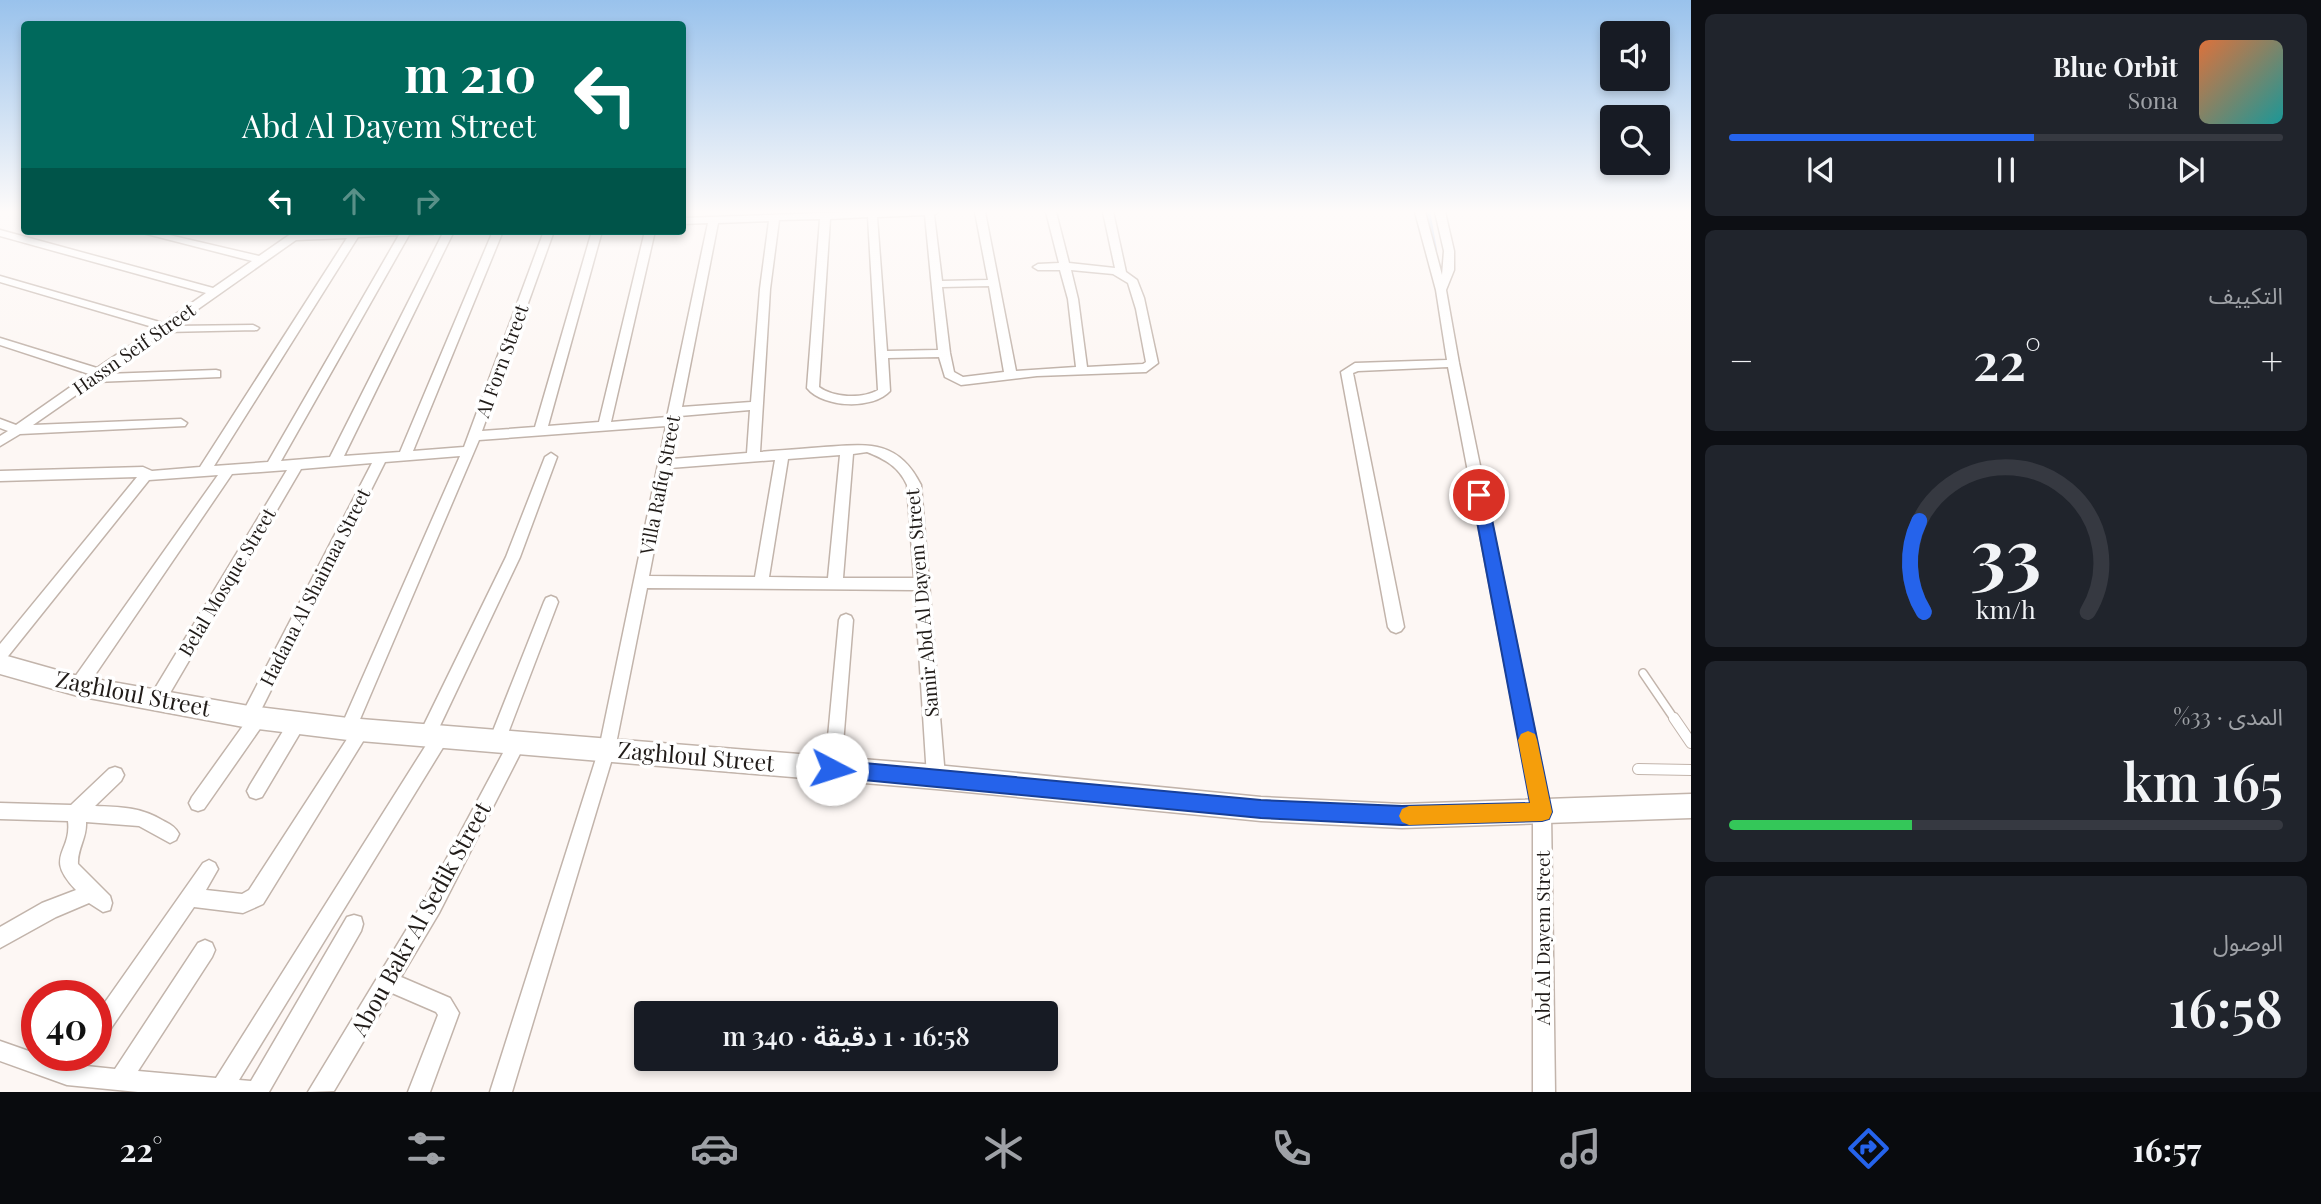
<!DOCTYPE html>
<html lang="ar">
<head>
<meta charset="utf-8">
<style>
  :root { --surface:#171b24; --page:#20242c; --text:#f1f3f6; --muted:#9ea1a6; --line:#363941; --accent:#2563eb }
  body { margin:0; font-family:"Playfair Display","Noto Sans Arabic",serif; background:var(--page); color:var(--text); direction:rtl; height:100vh; display:flex; flex-direction:column; font-size:26px; white-space:nowrap }
  * { box-sizing:border-box; margin:0 }
  p { font-size:23px; color:var(--muted) }
  .icon { flex:none; width:38px; height:38px; fill:none; stroke:currentColor; stroke-width:2; stroke-linecap:round; stroke-linejoin:round }
  .map { position:relative; flex:1; overflow:hidden; direction:ltr }
  .drawer { display:flex; flex-direction:column; gap:14px; padding:14px; background:#0d0f14; width:630px }
  .drawer>* { flex:none }
  .top-card { position:absolute; left:21px; top:21px; width:665px; height:214px; border-radius:7px; box-shadow:0 4px 10px #0003; direction:rtl; background:#00695c; color:#fff; overflow:hidden }
  .buttons { position:absolute; left:1600px; top:21px; display:grid; gap:14px }
  .buttons a { display:grid; place-items:center; width:70px; height:70px; border-radius:7px; background:var(--surface); box-shadow:0 4px 10px #0003; font-size:35px }
  .speed { position:absolute; left:21px; top:980px; display:flex; gap:14px; font-size:35px; font-weight:700; text-align:center }
  .speed>* { display:grid; place-content:center; width:91px; height:91px; border-radius:50%; background:var(--surface); box-shadow:0 4px 10px #0003; line-height:1 }
  .speed .limit { border:10px solid #d22; background:#fff; color:#111 }
  .pin { position:absolute; display:grid; place-items:center; width:60px; height:60px; color:#fff; margin:-30px; border:4px solid #fff; border-radius:50%; box-shadow:0 2px 7px #0007 }
  .me { position:absolute; width:77px; margin:-38px; rotate:95deg; stroke-linejoin:round; filter:drop-shadow(0 0 5px #0008) }
  .turn { display:flex; align-items:center; gap:24px; height:147px; padding:0 35px; font-size:32px }
  .turn .icon { width:91px; height:91px; stroke-width:2.5 }
  .turn b { display:block; font-size:49px; line-height:60px }
  .lanes { display:flex; align-items:center; height:66px; padding:0 35px; background:#0003; justify-content:center; gap:35px; direction:ltr }
  .lanes .off { opacity:.35 }
  .big { font-size:52px; font-weight:600; line-height:1.1 }
  .drawer .tile { flex:1; display:flex; flex-direction:column; justify-content:center; gap:10px; min-width:0; padding:0 24px; border-radius:10px; background:var(--page) }
  .drawer .dial { align-items:center; gap:0 }
  .dial svg { height:182px; overflow:visible; fill:none; stroke:var(--line); stroke-width:7; stroke-linecap:round; text-anchor:middle }
  .dial text { fill:var(--text); stroke:none }
  .song { display:flex; align-items:center; gap:21px }
  .cover { width:84px; height:84px; border-radius:10px; background:linear-gradient(135deg,hsl(20 70% 55%),hsl(180 70% 35%)) }
  .played { height:7px; border-radius:4px; background:linear-gradient(90deg,var(--accent) 55%,var(--line) 55%) }
  .keys { display:flex; justify-content:space-around; direction:ltr }
  .heat { display:flex; justify-content:space-between; align-items:center; font-size:38px; direction:ltr }
  .charge { height:10px; border-radius:5px; background:linear-gradient(90deg,#34c759 33%,var(--line) 0) }
  .trip { position:absolute; left:634px; top:1001px; width:424px; height:70px; border-radius:7px; background:var(--surface); box-shadow:0 4px 10px #0003; font-weight:600; line-height:70px; text-align:center; direction:rtl }
  .tabs { display:flex; height:112px; justify-content:space-around; align-items:center; background:#090b0e; color:var(--muted) }
  .tabs .icon { width:49px; height:49px }
  .tabs .on { color:var(--accent) }
  .tabs b { font-size:32px; color:var(--text) }
  main { display:flex; flex:1; min-height:0 }
  .map>svg:first-child { display:block }
  .lines { fill:none; stroke-linecap:round; stroke-linejoin:round }
  .stream { stroke:#c2d7f3; stroke-width:4.5 }
  .lane-far1-casing { stroke:#c2b4ab; stroke-width:10 }
  .lane-casing { stroke:#c2b4ab; stroke-width:12 }
  .street-casing { stroke:#c2b4ab; stroke-width:3 }
  .secondary-casing { stroke:#c2b4ab; stroke-width:3 }
  .lane-far1 { stroke:#fff; stroke-width:7 }
  .lane { stroke:#fff; stroke-width:10 }
  .street { fill:#fff; fill-rule:evenodd }
  .secondary { fill:#fff; fill-rule:evenodd }
  .route { fill:#2563eb; stroke:#184099; stroke-width:2 }
  .slow { fill:#f59e0b }
  .labels { text-anchor:middle; stroke-width:7; stroke-linejoin:round; paint-order:stroke }
  .street-label { font-size:19px; fill:#211c19; stroke:#fff }
  .near-street-label { font-size:23px; fill:#211c19; stroke:#fff }
</style>
</head>
<body>
<main>
<section class="drawer">
<div class="tile">
<div class="song"><i class="cover"></i><div><b>Blue Orbit</b><p>Sona</p></div></div>
<div class="played"></div>
<div class="keys"><svg class="icon" aria-label="previous" viewBox="0 0 24 24"><path d="M18 5L8 12l10 7zM5 5v14"/></svg><svg class="icon" aria-label="pause" viewBox="0 0 24 24"><path d="M8 5v14M16 5v14"/></svg><svg class="icon" aria-label="next" viewBox="0 0 24 24"><path d="M6 5l10 7-10 7zM19 5v14"/></svg></div>
</div>
<div class="tile"><p>التكييف</p>
<div class="heat"><a>−</a><b class="big">22°</b><a>+</a></div>
</div>
<div class="tile dial"><svg viewBox="0 0 100 80">
<path d="M14 69A42 42 0 1 1 86 69"/>
<path d="M14 69A42 42 0 0 1 12 29" stroke="#2563eb"/>
<text x="50" y="56" font-size="32" font-weight="700">33</text>
<text x="50" y="72" font-size="11">km/h</text>
</svg></div>
<div class="tile"><p>المدى · 33%</p><b class="big">165 km</b><div class="charge"></div></div>
<div class="tile"><p>الوصول</p><b class="big">16:58</b></div>
</section>
<div class="map">
<svg width="1691" height="1092" viewBox="0 0 1691 1092">
  <rect width="100%" height="100%" fill="#fdf7f4"/>
  <g class="lines">
    <path class="stream" d="M1428,212L1435,251"/>
    <defs>
      <path id="lane-far1" d="M1643,673L1675,720"/>
      <path id="lane" d="M1674,718L1691,743
        M1638,769L1691,770"/>
      <path id="street" d="M856,212H938L934,215L942,281L988,280L975,212H985L1016,371L1076,367L1068,299L1060,270H1038L1033,267L1038,264L1059,263L1046,212H1056L1069,263L1115,268L1103,212H1113L1126,272L1137,280L1144,298L1158,363L1146,372L1037,376L961,385L945,377L939,357L888,358L890,391C873,410 823,408 807,388L820,219L779,220L770,289L760,452C781,450 803,449 824,447C867,444 898,439 921,485L945,777L942,783L936,785L930,783L927,777L915,590L647,588L615,749L512,1092H490L599,749L666,426L479,440L358,724L368,725L370,730L263,904L243,913L194,907L103,1040L96,1043V1015L203,863L209,860L215,863L218,869L206,890L242,894L249,890L349,736L342,734L340,729L460,456L385,462L260,712L264,713L266,718L264,723L204,809L198,811L192,809L189,803L192,797L245,723L241,717L243,712L372,463L301,469L163,705L157,707L151,705L149,700L151,695L287,470L232,474L84,691L78,693L72,691L70,686L72,681L218,475L149,480L5,660L0,661V644L137,477L0,481V471L143,467L152,471L200,467L347,238L296,240L174,326L253,325L259,328L257,330L165,332L106,374L216,370L220,371V377L95,382L33,425L181,419L187,423L185,426L20,434L0,446V436L8,431L0,428V419L16,425L89,374L0,345V338L97,368L156,328L0,282V276L163,323L206,293L0,236V230L213,288L252,261L135,231H152L259,256L295,231H307L305,234L438,231L433,234L409,235L281,461L330,457L444,231H454L344,456L400,452L493,231H503L413,451L464,447L544,231H554L482,431L535,427L592,231H602L548,426L599,422L645,231H655L611,422L667,417L708,223L682,224V218ZM925,215L938,350L887,351L877,217ZM868,217L878,390C862,399 834,398 819,387L830,219ZM769,221L760,289L751,402L682,407L718,223ZM399,235L268,462L214,466L358,237ZM1071,270L1113,274L1128,283L1136,309L1146,362L1143,364L1087,367L1078,299ZM989,286L1004,372L963,377L954,372L950,353L942,287ZM750,410L747,453L672,459L680,416ZM867,452C885,459 899,467 907,485L914,578H843L853,454ZM840,455L828,578L769,577L788,459ZM775,460L755,577L649,576L670,468Z
        M1415,212H1425L1442,275L1444,251L1435,212H1445L1454,251V270L1446,290L1459,363L1551,812L1555,1092H1533V812L1448,367L1358,371L1353,373L1404,627L1401,631L1396,633L1391,631L1388,627L1341,372L1355,363L1447,360L1436,290Z
        M551,453L557,457L520,557L438,730L447,731L449,736L447,741L239,1080L251,1081L347,917L354,915L361,917L363,924L361,931L269,1092H138L67,1085L0,1061V1041L63,1063L68,1055H91L86,1066L115,1069L198,943L205,940L212,943L215,950L212,957L138,1071L216,1078L428,742L421,740L419,735L506,557L545,457Z
        M551,596L556,598L558,602L505,741L503,746L497,748L491,746L489,741L544,602L546,598Z
        M846,614L851,616L853,620L841,769L839,774L833,777L827,774L825,769L839,620L841,616Z
        M297,716L303,718L305,723L303,728L262,797L256,799L250,797L247,791L250,785L291,718Z
        M517,736L523,738L525,743L523,748L439,913L401,977L450,998L459,1013L430,1092H408L438,1015L436,1012L392,993L334,1091L308,1092L425,899L511,738Z
        M115,767L121,769L124,775L121,781L95,806C120,807 140,807 162,820C169,824 175,826 179,834L176,840L170,843L139,826L86,822C87,838 77,849 78,864L110,896L112,903L110,910L103,912L89,903L56,917L0,948V927L42,903L76,890C43,856 72,853 68,821L0,819V803L71,805L109,769Z"/>
      <path id="secondary" d="M0,654L78,676L249,706L348,718L936,765L1261,797L1402,804L1691,794V818L1402,828L1261,821L936,789L348,740L249,728L78,696L0,674Z"/>
    </defs>
    <use href="#lane-far1" class="lane-far1-casing"/>
    <use href="#lane" class="lane-casing"/>
    <use href="#street" class="street-casing"/>
    <use href="#secondary" class="secondary-casing"/>
    <use href="#lane-far1" class="lane-far1"/>
    <use href="#lane" class="lane"/>
    <use href="#street" class="street"/>
    <use href="#secondary" class="secondary"/>
  </g>
  <linearGradient id="sky" x2="0" y2="1"><stop stop-color="#99c2ec"/><stop offset="0.58" stop-color="#fefbfa"/><stop offset="1" stop-color="#fefbfa" stop-opacity="0"/></linearGradient>
  <rect width="1691" height="365" fill="url(#sky)"/>
  <path class="route" d="M1479,490L1487,495L1552,812L1549,819L1542,821L1402,825L1261,818L832,777L826,775L823,769L826,762L832,760L1261,800L1402,806L1530,803L1472,495Z"/>
  <path class="slow" d="M1528,731L1535,734L1537,740L1552,812L1549,819L1542,821L1409,825L1402,822L1399,816L1402,809L1409,806L1530,803L1518,740L1521,734Z"/>
  <g class="labels">
    <g class="street-label">
      <text transform="translate(134 349) rotate(-35)" y="7">Hassn Seif Street</text>
      <text transform="translate(502 361) rotate(-70)" y="7">Al Forn Street</text>
      <text transform="translate(660 485) rotate(-79)" y="7">Villa Rafiq Street</text>
      <text transform="translate(227 582) rotate(-59)" y="7">Belal Mosque Street</text>
      <text transform="translate(315 587) rotate(-63)" y="7">Hadana Al Shaimaa Street</text>
      <text transform="translate(922 603) rotate(-95)" y="7">Samir Abd Al Dayem Street</text>
      <text transform="translate(1543 938) rotate(-90)" y="7">Abd Al Dayem Street</text>
    </g>
    <g class="near-street-label">
      <text transform="translate(133 694) rotate(11)" y="8">Zaghloul Street</text>
      <text transform="translate(696 757) rotate(5)" y="8">Zaghloul Street</text>
      <text transform="translate(421 919) rotate(-61)" y="8">Abou Bakr Al Sedik Street</text>
    </g>
  </g>
</svg>
<div class="buttons">
<a><svg class="icon" aria-label="sound" viewBox="0 0 24 24"><path d="M4 9h4l5-4v14l-5-4H4zM17 9q2 3 0 6"/></svg></a>
<a><svg class="icon" aria-label="search" viewBox="0 0 24 24"><circle cx="10" cy="10" r="6"/><path d="M15 15l6 6"/></svg></a>
</div>
<div class="speed"><div class="limit">40</div></div>
<div class="pin" style="left:1479px;top:495px;background:#d93025"><svg class="icon" aria-label="arrive" viewBox="0 0 24 24"><path d="M6 21V4h12l-3 4 3 4H6"/></svg></div>
<svg class="me" style="left:832px;top:769px" viewBox="-20 -20 40 40"><circle r="19" fill="#fff"/><path d="M0-13L10 11 0 6-10 11z" fill="#2563eb"/></svg>
<div class="trip">16:58 · 1 دقيقة · 340 m</div>
<div class="top-card">
<div class="turn"><svg class="icon" aria-label="left" viewBox="0 0 24 24"><path d="M17 20v-9H6M10 6l-5 5 5 5"/></svg><div><b>210 m</b>Abd Al Dayem Street</div></div>
<div class="lanes"><svg class="icon" aria-label="left" viewBox="0 0 24 24"><path d="M17 20v-9H6M10 6l-5 5 5 5"/></svg><svg class="icon off" aria-label="ahead" viewBox="0 0 24 24"><path d="M12 20V5M6 11l6-6 6 6"/></svg><svg class="icon off" aria-label="right" viewBox="0 0 24 24"><path d="M7 20v-9h11M14 6l5 5-5 5"/></svg></div>
</div>
</div>
</main>
<nav class="tabs">
<b>16:57</b>
<svg class="icon on" aria-label="directions" viewBox="0 0 24 24"><path d="M12 3l9 9-9 9-9-9zM9 14v-3h6M13 9l2 2-2 2"/></svg>
<svg class="icon" aria-label="music" viewBox="0 0 24 24"><path d="M9 18V5l10-2v13"/><circle cx="6" cy="18" r="3"/><circle cx="16" cy="16" r="3"/></svg>
<svg class="icon" aria-label="phone" viewBox="0 0 24 24"><path d="M5 4h4l2 5-3 2q2 4 5 5l2-3 5 2v4C11 20 4 13 5 4z"/></svg>
<svg class="icon" aria-label="climate" viewBox="0 0 24 24"><path d="M12 3v18M4 7l16 10M4 17L20 7"/></svg>
<svg class="icon" aria-label="car" viewBox="0 0 24 24"><path d="M5 17H2v-5l4-1 3-4h7l3 4 3 1v5h-3M9 17h6M6 11h13"/><circle cx="7" cy="17" r="2"/><circle cx="17" cy="17" r="2"/></svg>
<svg class="icon" aria-label="filters" viewBox="0 0 24 24"><path d="M4 7h16M4 17h16"/><circle cx="9" cy="7" r="2"/><circle cx="15" cy="17" r="2"/></svg>
<b>22°</b>
</nav>
</body>
</html>
